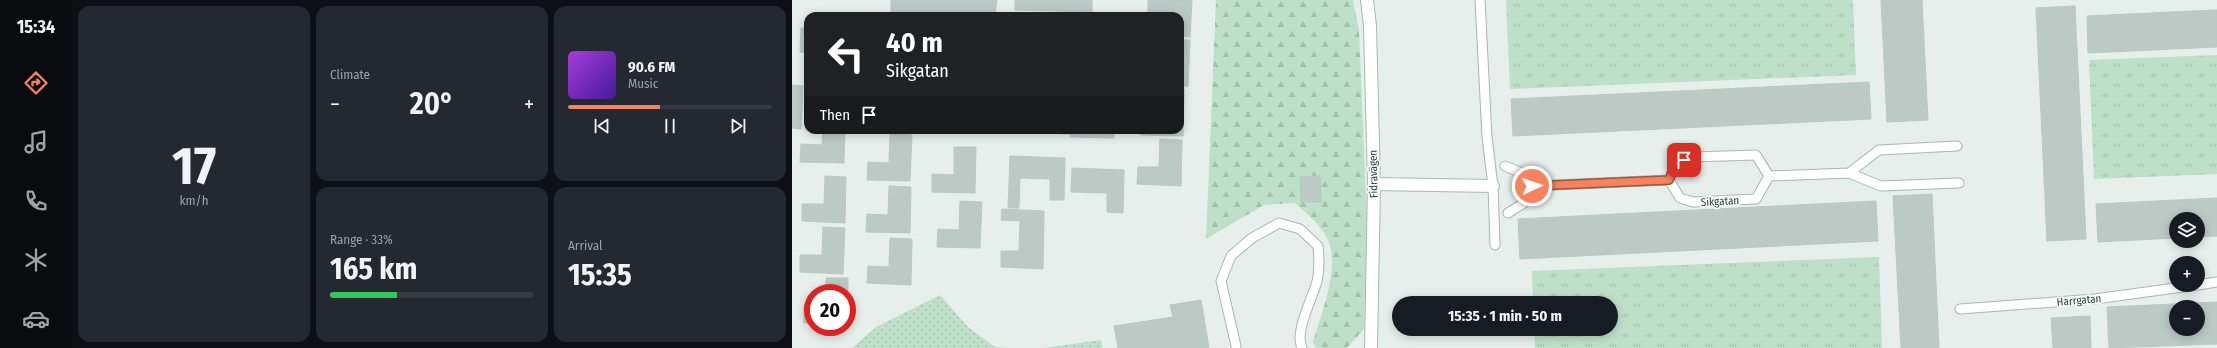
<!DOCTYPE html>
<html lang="en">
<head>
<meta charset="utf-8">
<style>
  :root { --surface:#171b24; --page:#242831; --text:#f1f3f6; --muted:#9ea1a6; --line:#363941; --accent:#f4845f }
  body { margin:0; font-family:"Fira Sans Condensed",sans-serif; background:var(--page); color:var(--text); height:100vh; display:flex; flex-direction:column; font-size:15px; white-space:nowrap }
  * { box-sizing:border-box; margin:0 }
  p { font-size:13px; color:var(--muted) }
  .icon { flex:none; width:22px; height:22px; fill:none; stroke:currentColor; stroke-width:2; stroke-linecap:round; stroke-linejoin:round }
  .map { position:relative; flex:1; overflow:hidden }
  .details { display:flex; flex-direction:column; gap:6px; padding:6px; background:#0d0f14; width:720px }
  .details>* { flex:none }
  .top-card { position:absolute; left:12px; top:12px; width:380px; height:122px; border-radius:12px; box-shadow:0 2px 10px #0003; background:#202124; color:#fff; overflow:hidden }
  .tools { position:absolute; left:1377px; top:212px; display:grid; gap:8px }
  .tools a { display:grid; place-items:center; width:36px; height:36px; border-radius:50%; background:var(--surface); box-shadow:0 2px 10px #0003; font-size:20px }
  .speed { position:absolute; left:12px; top:284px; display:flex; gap:8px; font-size:20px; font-weight:700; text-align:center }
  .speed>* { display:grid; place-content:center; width:52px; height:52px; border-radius:50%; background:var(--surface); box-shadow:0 2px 10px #0003; line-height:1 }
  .speed .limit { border:6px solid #d22; background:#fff; color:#111 }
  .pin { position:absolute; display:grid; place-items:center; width:34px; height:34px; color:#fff; margin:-17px; border-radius:8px; box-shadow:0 2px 6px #0006 }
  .me { position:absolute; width:44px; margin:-22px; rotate:87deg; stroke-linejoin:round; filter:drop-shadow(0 0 3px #0008) }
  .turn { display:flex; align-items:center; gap:14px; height:84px; padding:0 16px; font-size:18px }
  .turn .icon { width:52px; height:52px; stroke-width:2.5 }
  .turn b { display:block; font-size:28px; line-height:34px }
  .then { display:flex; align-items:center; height:38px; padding:0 16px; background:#0003; gap:8px; font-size:15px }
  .big { font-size:30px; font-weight:700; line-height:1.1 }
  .details .widget { flex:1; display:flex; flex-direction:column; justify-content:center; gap:6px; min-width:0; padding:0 14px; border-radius:12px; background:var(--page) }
  .details .dial { align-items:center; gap:0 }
  .dial b { font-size:52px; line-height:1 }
  .song { display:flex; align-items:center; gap:12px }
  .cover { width:48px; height:48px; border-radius:6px; background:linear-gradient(135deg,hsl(280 70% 55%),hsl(260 70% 35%)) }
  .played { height:4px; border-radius:2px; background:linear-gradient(90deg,var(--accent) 45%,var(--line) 45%) }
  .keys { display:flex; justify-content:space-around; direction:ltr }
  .heat { display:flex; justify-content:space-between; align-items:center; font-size:22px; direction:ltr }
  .charge { height:6px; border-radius:3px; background:linear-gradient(90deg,#34c759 33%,var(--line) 0) }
  .details .tiles { flex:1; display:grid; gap:6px; grid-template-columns:repeat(3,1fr) }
  .widget:first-child { grid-row:span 2 }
  .trip { position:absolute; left:600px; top:296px; width:226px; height:40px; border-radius:20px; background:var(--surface); box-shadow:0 2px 10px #0003; font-weight:700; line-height:40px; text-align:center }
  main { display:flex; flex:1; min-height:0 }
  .dock { display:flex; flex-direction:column; width:72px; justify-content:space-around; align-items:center; background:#090b0e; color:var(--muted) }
  .dock .icon { width:28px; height:28px }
  .dock .current { color:var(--accent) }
  .dock b { font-size:18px; color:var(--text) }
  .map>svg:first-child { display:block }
  .grass { fill:url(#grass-tufts) }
  .forest { fill:url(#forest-firs) }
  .park { fill:url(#park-dots) }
  .building { fill:#bbcac4; stroke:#b8c9c2; fill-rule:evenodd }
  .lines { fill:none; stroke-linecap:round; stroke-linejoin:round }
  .service-casing { stroke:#a8b8b2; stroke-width:11 }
  .minor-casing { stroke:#a8b8b2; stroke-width:14 }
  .tertiary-casing { stroke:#a8b8b2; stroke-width:14 }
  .service { stroke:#fff; stroke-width:9 }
  .minor { stroke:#fff; stroke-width:12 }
  .tertiary { stroke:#fff; stroke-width:12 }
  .route-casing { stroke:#9f563e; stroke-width:10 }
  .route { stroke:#f4845f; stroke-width:7 }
  .labels { text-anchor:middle; stroke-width:3.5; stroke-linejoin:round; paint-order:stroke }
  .street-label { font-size:11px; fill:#24423a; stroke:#f7fbf9 }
</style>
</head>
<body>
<main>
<nav class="dock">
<b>15:34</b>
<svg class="icon current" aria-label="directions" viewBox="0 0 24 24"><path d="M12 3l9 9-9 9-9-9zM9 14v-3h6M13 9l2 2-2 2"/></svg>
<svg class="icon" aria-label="music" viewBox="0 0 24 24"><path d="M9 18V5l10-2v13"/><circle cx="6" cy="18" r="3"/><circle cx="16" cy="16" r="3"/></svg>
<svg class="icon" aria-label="phone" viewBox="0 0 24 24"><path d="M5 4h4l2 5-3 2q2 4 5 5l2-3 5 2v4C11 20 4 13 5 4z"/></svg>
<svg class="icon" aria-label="climate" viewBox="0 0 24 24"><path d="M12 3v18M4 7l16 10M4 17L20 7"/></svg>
<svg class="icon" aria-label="car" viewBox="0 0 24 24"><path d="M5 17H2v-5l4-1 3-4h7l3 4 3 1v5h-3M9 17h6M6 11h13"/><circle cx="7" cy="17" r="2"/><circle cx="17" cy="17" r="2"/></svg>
</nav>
<section class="details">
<div class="tiles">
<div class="widget dial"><b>17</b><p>km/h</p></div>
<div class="widget"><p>Climate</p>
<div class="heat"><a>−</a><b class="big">20°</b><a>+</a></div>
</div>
<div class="widget">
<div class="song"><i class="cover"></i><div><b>90.6 FM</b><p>Music</p></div></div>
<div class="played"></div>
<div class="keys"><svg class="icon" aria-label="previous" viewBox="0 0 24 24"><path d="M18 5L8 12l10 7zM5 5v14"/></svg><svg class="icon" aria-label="pause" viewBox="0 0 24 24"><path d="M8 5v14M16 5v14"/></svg><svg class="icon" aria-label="next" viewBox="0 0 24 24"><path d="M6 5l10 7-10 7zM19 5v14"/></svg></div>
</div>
<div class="widget"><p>Range · 33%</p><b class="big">165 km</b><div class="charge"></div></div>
<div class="widget"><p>Arrival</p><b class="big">15:35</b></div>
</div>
</section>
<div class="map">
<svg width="1425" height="348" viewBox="0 0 1425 348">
  <defs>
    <pattern id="grass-tufts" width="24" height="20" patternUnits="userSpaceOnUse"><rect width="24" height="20" fill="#bfe0c8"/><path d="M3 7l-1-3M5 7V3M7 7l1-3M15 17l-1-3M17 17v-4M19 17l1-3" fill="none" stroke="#a4c1ad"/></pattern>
    <pattern id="forest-firs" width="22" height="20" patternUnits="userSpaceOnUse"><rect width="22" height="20" fill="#bfe0c8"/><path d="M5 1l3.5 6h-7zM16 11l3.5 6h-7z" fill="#a4c1ad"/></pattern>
    <pattern id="park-dots" width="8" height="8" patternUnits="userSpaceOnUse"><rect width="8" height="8" fill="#bfe0c8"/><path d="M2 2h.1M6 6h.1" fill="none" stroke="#a4c1ad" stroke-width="1.8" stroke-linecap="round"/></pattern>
  </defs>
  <rect width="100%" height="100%" fill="#e6efeb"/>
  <path class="grass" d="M714,0H1061L1064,75L718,89Z
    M1425,55V174L1302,179L1297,60Z
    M1087,257L1090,348H743L742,329H819V303H741L740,271Z"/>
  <path class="forest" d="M424,0H561L567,30L575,219L572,329L555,348H524L521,342C529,314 548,268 536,240C529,225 515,214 503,203L472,205L414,239Z"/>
  <path class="park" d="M148,295L176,327L203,347L219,348H60L84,327Z
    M309,340L310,348H252Z"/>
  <path class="building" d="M99,0H205L203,16L99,14Z
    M223,0H300V12L223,10Z
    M356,0H400L398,37L388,36V16L356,14Z
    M1089,0H1130L1136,120L1095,122Z
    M1283,6L1294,239L1255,241L1244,8Z
    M1422,10H1425V47L1296,53L1295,16Z
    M9,28H16V53L8,52Z
    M388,40H398L396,86H388Z
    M1077,82L1079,119L721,136L719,99Z
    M0,85L11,86L9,129L0,128Z
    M388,90H392L391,136L348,135V130H388Z
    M13,93H16V111H13Z
    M31,130H53L52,163L8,162L9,144L30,145Z
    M225,130H277V134L225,132Z
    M279,130H322V138L278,137Z
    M98,134L120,135L118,181L75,180L76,162L97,163Z
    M368,139L390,140L389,186L345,184L346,167H367Z
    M162,147H184L183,193L140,192V174L162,175Z
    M218,156L273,158L272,200H258V179L228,178L227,208H216Z
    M280,168L332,170L331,213L315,212V193L279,192Z
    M33,176L54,177L53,223L10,221V204H32Z
    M528,176L529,202H509L508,177Z
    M97,186L119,187L118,233L74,232L75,214L96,215Z
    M1140,194L1147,348H1109L1101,196Z
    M1425,198V236L1406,237V219H1384V238L1306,242L1304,204Z
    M168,201L190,202L188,248L145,247L146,229L167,230Z
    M1084,201L1086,241L728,259L726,219Z
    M210,209L252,211L251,269L209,267V251H227L228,221L209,220Z
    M31,227L53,228L51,274L8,272V255H30Z
    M98,238L120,239L119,285L75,283L76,266L97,267Z
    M34,278H56L55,319V293H34Z
    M409,300L417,348H326L322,326L381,317L378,305Z
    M1425,302V344L1317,348L1315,307ZM1384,307H1406V329H1384Z
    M12,305L21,306V323H12Z
    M1298,316L1299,348H1261L1259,318Z"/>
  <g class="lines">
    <defs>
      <path id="service" d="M688,0L695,137L701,186L703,245
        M1165,146L1087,150L1057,173L1089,186L1167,183
        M964,155L977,176L964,199L901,202L888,198L877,180L884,162L901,157Z
        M713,166L730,173L740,186L732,203L716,213
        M977,176L1057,173
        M740,186L877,180
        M1406,285L1425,282
        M1168,309L1303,299L1405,285
        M444,346L429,281L439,256L460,238L487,223L508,229L526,246C527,258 528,269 525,281C521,298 502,331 510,348"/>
      <path id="minor" d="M582,184L701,186"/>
      <path id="tertiary" d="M575,0L578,26L582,184L579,348"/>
    </defs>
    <use href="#service" class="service-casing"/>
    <use href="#minor" class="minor-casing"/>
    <use href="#tertiary" class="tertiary-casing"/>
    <use href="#service" class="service"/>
    <use href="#minor" class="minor"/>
    <use href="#tertiary" class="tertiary"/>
  </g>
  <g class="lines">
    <defs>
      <path id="route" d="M740,186L877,180L884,162L892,160"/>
    </defs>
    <use href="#route" class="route-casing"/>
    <use href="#route" class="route"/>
  </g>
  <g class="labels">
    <g class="street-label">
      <text transform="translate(581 174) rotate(-91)" y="4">Fidravägen</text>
      <text transform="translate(928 201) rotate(-3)" y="4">Sikgatan</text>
      <text transform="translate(1287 300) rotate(-5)" y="4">Harrgatan</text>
    </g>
  </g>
</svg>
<div class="tools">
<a><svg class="icon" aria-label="layers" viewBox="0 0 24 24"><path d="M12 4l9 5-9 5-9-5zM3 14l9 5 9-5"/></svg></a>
<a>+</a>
<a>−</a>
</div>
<div class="speed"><div class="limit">20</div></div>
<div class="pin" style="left:892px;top:160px;background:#d93025"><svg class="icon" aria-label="arrive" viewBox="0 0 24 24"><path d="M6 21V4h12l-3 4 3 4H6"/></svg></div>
<svg class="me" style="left:740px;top:186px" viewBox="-20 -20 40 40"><circle r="17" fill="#f4845f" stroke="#fff" stroke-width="3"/><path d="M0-11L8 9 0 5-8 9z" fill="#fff"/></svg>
<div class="trip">15:35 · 1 min · 50 m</div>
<div class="top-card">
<div class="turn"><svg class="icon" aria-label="left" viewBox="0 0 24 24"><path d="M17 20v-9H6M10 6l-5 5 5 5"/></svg><div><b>40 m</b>Sikgatan</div></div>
<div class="then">Then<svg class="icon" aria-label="arrive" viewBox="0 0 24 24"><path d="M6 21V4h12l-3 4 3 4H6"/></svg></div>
</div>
</div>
</main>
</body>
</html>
